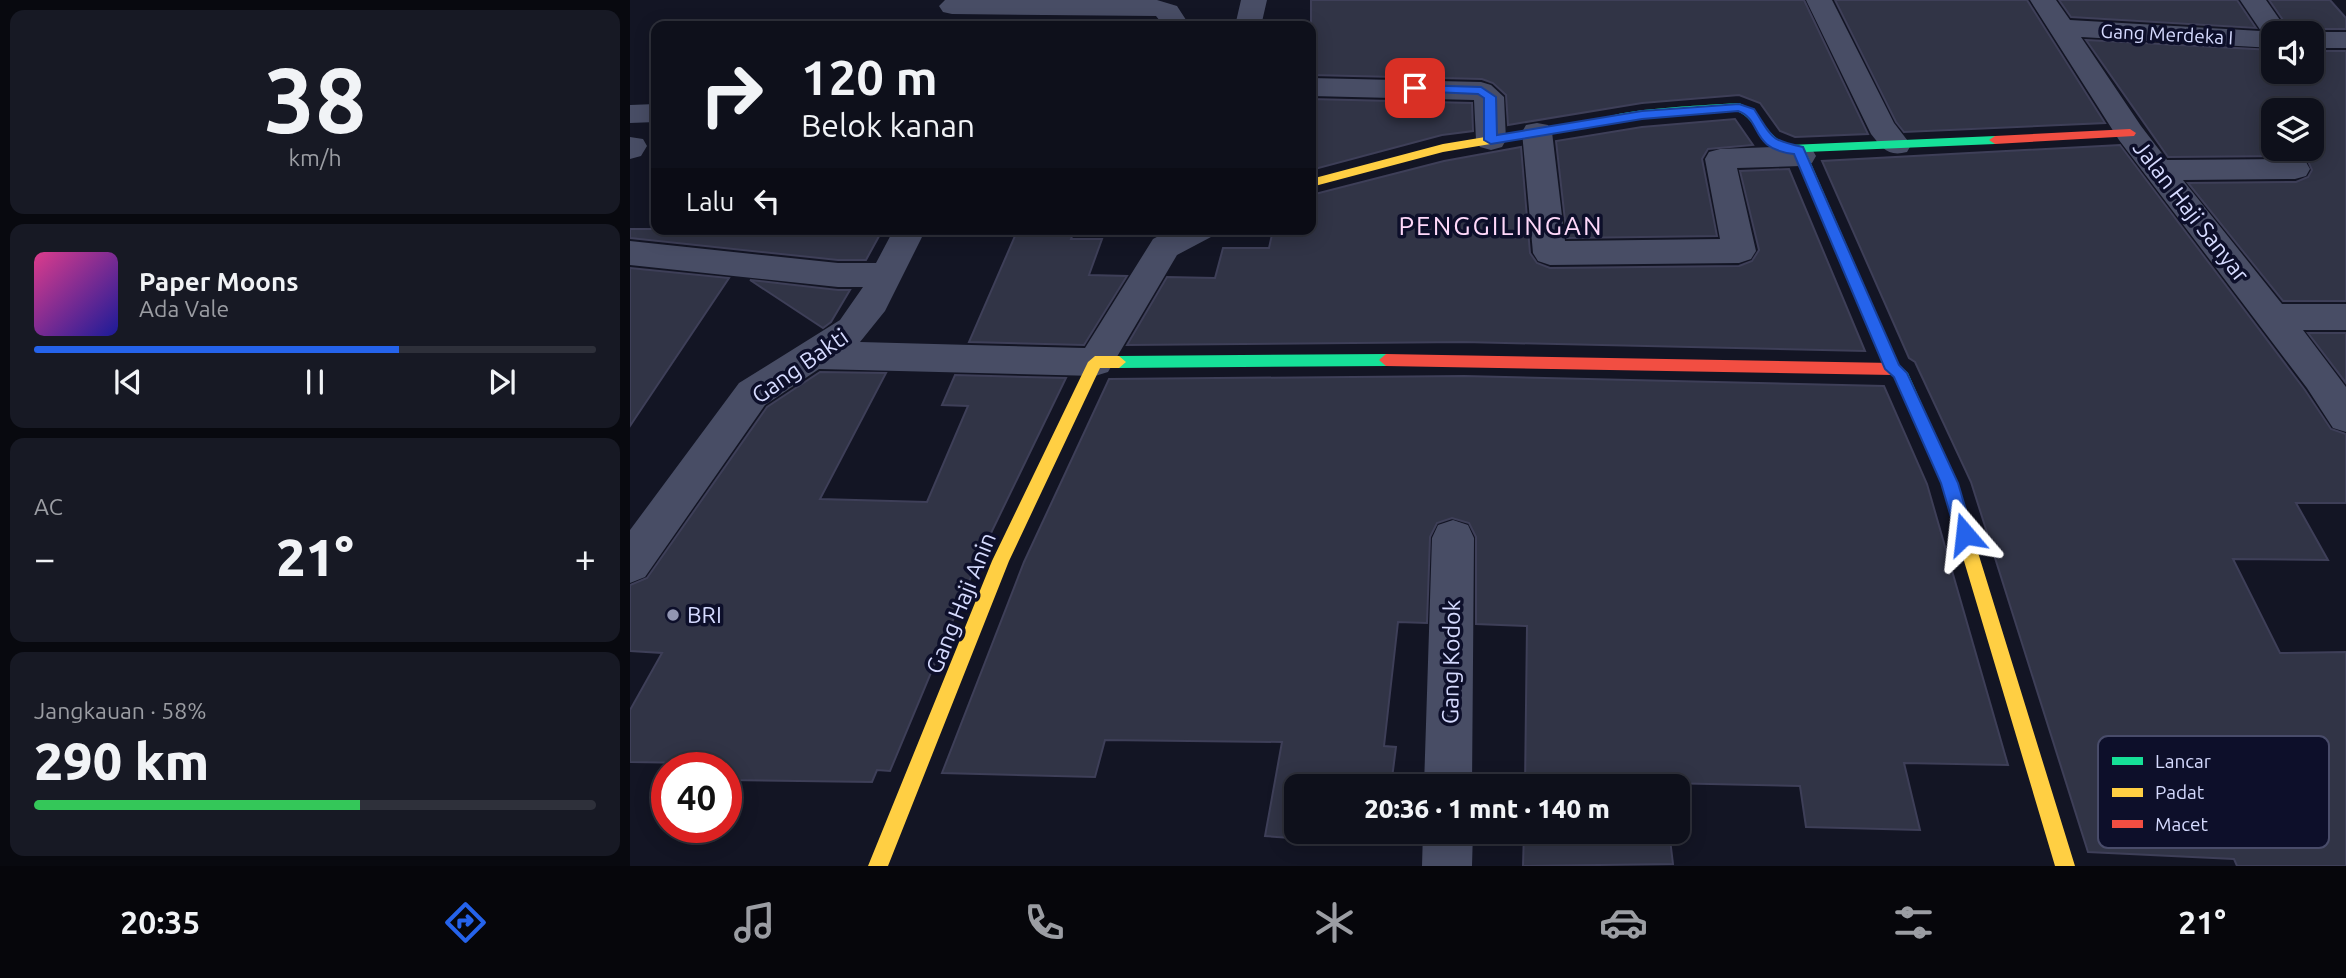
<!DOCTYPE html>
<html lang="id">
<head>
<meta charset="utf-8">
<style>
  :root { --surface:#0e101b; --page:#171924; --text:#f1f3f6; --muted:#9b9da3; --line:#2e303a; --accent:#2563eb }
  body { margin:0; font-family:Ubuntu,sans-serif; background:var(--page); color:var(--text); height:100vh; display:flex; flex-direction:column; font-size:26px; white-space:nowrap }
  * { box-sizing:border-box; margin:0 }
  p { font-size:23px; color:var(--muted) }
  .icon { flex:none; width:38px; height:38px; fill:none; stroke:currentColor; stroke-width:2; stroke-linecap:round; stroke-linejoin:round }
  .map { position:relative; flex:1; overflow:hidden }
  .details { display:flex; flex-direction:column; gap:10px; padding:10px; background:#08090f; width:630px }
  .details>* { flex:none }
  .top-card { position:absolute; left:21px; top:21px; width:665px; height:214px; border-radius:14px; box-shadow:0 4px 18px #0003,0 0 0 2px var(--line); background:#0e101b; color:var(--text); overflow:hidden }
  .controls { position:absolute; left:1631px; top:21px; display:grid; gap:14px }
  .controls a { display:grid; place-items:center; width:63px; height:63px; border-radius:14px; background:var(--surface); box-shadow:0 4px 18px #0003,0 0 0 2px var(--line); font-size:35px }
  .speed { position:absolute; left:21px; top:752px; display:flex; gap:14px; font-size:35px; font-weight:700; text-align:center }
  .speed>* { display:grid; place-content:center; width:91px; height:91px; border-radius:50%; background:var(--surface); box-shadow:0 4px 18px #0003,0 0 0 2px var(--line); line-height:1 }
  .speed .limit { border:10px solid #d22; background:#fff; color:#111 }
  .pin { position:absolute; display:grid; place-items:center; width:60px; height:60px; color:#fff; margin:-30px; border-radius:14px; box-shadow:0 4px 10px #0006 }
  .me { position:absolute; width:77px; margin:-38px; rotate:343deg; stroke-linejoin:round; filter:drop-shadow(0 0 5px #0008) }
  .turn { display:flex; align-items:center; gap:24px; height:147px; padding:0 35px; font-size:32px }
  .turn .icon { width:91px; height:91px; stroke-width:2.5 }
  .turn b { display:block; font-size:49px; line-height:60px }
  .then { display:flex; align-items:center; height:66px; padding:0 35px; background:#0003; gap:14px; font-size:26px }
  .big { font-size:52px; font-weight:800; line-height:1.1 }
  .details .widget { flex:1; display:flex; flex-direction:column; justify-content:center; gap:10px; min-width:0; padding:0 24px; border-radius:14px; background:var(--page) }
  .details .dial { align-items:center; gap:0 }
  .dial b { font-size:91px; line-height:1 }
  .song { display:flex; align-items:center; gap:21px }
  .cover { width:84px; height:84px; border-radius:10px; background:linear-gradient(135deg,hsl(330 70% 55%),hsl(240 70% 35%)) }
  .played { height:7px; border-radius:4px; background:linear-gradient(90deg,var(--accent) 65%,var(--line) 65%) }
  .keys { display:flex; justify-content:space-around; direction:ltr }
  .heat { display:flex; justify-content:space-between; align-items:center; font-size:38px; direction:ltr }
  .charge { height:10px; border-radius:5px; background:linear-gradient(90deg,#34c759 58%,var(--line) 0) }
  .trip { position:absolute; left:654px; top:774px; width:406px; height:70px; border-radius:14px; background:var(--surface); box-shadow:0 4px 18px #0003,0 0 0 2px var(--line); font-weight:800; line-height:70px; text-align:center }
  .menu { display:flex; height:112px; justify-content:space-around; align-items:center; background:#06060b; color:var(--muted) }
  .menu .icon { width:49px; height:49px }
  .menu .current { color:var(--accent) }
  .menu b { font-size:32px; color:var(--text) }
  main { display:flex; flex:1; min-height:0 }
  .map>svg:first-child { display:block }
  .building { fill:#313446; stroke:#3e3f58; stroke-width:2; fill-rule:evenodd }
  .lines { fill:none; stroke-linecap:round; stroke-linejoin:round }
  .street { fill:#484d65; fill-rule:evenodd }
  .fast { fill:#16e098; fill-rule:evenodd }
  .slow { fill:#ffcf43; fill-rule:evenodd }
  .jam { fill:#f24e42; fill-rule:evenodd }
  .route { fill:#2563eb; stroke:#184099; stroke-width:2 }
  .poi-dot { fill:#9296b2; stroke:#0d0f2a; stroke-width:2.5 }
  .labels { text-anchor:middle; stroke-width:7; stroke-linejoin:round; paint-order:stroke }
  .far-street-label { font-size:19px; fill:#d6dbff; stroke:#0d0f2a }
  .street-label { font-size:23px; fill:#d6dbff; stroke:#0d0f2a }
  .poi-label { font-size:23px; fill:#d6dbff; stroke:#0d0f2a; text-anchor:start }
  .quarter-label { font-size:26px; letter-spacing:2px; fill:#ffd8fa; stroke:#0d0f2a }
  .key { fill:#0d0f2a; stroke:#494c6a; stroke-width:2 }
  .key-label { font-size:19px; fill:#d6dbff }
</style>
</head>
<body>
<main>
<section class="details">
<div class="widget dial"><b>38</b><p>km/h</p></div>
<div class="widget">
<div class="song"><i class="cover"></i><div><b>Paper Moons</b><p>Ada Vale</p></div></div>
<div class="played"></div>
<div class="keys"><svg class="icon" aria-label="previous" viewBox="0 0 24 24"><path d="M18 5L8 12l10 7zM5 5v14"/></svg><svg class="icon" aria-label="pause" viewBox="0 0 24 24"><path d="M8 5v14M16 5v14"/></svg><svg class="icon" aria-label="next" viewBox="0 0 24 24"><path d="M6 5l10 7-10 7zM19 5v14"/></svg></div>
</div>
<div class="widget"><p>AC</p>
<div class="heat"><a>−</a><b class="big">21°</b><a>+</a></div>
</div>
<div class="widget"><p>Jangkauan · 58%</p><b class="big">290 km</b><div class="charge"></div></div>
</section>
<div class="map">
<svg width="1716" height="866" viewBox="0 0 1716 866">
  <rect width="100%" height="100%" fill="#131524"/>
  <path class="building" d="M681,0H1174L1238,134L1165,137L1150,131L1130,103L1109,95L1012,103L878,125L876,95L863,83L852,79L681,75Z
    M1205,0H1397L1475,123L1274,132L1266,122Z
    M1429,0H1607L1626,28L1441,17Z
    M1639,0H1700L1716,18V29H1682L1673,33H1662Z
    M1456,40L1643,50V72H1682V51H1716V301H1653L1558,183L1666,182L1678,177L1682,170L1678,161L1665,156L1538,157ZM1643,110H1682V149H1643Z
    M681,99L842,103L843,131L812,135L681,170Z
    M1105,119L1123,145L1078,149L1072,159L1087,236L937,238L926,141L1012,127Z
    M1490,145L1675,390L1701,429L1716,434V503H1666L1698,560L1603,559L1650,653L1716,652V866H1607L1604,859L1458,852L1341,482L1285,362L1279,358L1192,161Z
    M891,147L900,253L907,263L920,268L1109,266L1122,261L1129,250L1110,171L1159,169L1235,351L834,342L497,345L537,277L585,278L593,248H639L643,230L681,229V195L814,161Z
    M0,229H253L236,260H208L0,238Z
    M388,229H445L441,239H472L459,275L497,276L454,345L339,342Z
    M0,268L99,278L0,426Z
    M120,280L208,290H220L201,322L193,328Z
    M1678,333H1716V383Z
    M190,372L256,373L190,499L297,502L338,406L312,405L325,375L436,378L348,560L260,771L247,770L242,782L96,780V768H63L65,763L0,762V710L32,653L0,651V585L17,578L137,407Z
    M834,376L1254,386L1297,484L1378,765L1274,763L1290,830L1176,827L1170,786L1034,783V786H895L897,626L846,624V537L839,523L822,518L807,523L800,537L797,623L768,622L754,746L766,747L761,786H667V831H755L754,841L688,836L687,840L635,836L652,742L475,740L465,777L312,773L394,562L479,379Z
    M894,831H1039L1043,864L893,866Z"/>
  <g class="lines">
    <path class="street" d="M315,0H527L547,6L560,26H534L526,16L322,14L313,12L309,6Z
      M611,0H637L631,26H605Z
      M1176,0H1202L1264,123L1281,145L1277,152C1258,157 1252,148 1241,134Z
      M1400,0H1426L1440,20L1631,31L1610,0H1636L1659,33H1643V48L1451,37L1511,126L1537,160L1665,159L1676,162L1680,169L1676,176L1665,179L1553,180L1652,304H1716V330H1673L1716,387V432L1703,428L1677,388L1489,140Z
      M1682,32H1716V48H1682V33H1676Z
      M681,78L851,82L861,85L874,97L876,140L872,147L861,150L850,147L846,140L844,100L681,96Z
      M26,104V122L0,123V105Z
      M907,123L918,125L922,132L935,241L1090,239L1075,159L1079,152L1090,149L1171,146L1182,149L1186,156L1182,163L1171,166L1107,168L1126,251L1121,259L1109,263L920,265L908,261L903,253L892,132L896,125Z
      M0,137L13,139L17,146L11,156L0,159Z
      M264,229H296L255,311L230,342L455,348L523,239L542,229H585L581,237L547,255L478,372L465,376L189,369L135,405L15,577L0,583V530L109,383L210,320L233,287H208L0,265V241L208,263H246Z
      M823,520L838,525L844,538L842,786H794L802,538L808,525Z
      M793,831H843L842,866H792Z"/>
    <path class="fast" d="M1109,103C1133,111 1135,138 1160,145L1365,136L1371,140L1365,144L1176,152L1269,365L1278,373L1327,483L1333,504L1331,509L1325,511L1319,509L1311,483L1264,377L1256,369L1164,153C1125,151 1133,123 1107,111L1012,119L975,125L969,121C985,108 1083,105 1109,103Z
      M756,354L763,360L756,366L489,368L482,362L489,356Z"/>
    <path class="slow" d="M975,117L979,118V124L813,152L681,187V179L813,144Z
      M465,356H489L496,362L489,368H470L379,561L258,866H238L362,561L458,362Z
      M1325,497L1331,499L1333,504L1445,866H1425L1317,504L1319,499Z"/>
    <path class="jam" d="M1500,129L1506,133L1504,136L1365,144L1359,140L1365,136Z
      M756,354L1263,363L1270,369L1263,375L756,366L749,360Z"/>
  </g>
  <path class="route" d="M785,85L851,87L866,97L867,135L1012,111L1109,104L1124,109C1143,138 1139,140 1173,147L1269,365L1277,373L1328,483L1343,534L1341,539L1335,542L1329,539L1326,534L1311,483L1264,377L1255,369L1164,154C1119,149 1133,120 1108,111L1012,119L861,144L854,140V98L848,94L781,91V86Z"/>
  <circle class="poi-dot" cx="43" cy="615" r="7"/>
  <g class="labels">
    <g class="far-street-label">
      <text transform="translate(1537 34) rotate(3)" y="7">Gang Merdeka I</text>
    </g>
    <g class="street-label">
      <text transform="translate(1561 211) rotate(52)" y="8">Jalan Haji Sanyar</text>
      <text transform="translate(170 366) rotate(-35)" y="8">Gang Bakti</text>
      <text transform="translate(331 603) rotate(-68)" y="8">Gang Haji Anin</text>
      <text transform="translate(821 662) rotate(-89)" y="8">Gang Kodok</text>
    </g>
    <g class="poi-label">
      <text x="57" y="623">BRI</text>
    </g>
    <g class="quarter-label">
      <text x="871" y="235">PENGGILINGAN</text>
    </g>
  </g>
  <rect x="1468" y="736" width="231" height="112" rx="10" class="key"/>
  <rect x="1482" y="757" width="31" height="8" fill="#16e098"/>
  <rect x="1482" y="788" width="31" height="9" fill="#ffcf43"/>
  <rect x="1482" y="820" width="31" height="8" fill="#f24e42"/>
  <g class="key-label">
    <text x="1525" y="768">Lancar</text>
    <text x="1525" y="799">Padat</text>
    <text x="1525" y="831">Macet</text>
  </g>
</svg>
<div class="controls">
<a><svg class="icon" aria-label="sound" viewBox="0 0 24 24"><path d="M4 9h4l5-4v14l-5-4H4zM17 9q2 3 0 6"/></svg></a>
<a><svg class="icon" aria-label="layers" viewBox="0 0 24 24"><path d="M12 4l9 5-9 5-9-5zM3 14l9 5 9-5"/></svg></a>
</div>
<div class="speed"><div class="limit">40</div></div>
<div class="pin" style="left:785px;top:88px;background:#d93025"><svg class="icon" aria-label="arrive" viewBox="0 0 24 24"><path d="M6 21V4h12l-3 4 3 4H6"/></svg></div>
<svg class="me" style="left:1335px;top:534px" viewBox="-20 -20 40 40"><path d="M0-17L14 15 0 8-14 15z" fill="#2563eb" stroke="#fff" stroke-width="4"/></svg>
<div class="trip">20:36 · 1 mnt · 140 m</div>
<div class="top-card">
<div class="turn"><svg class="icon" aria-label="right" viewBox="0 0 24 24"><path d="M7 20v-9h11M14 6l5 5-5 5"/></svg><div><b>120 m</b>Belok kanan</div></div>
<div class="then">Lalu<svg class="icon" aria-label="left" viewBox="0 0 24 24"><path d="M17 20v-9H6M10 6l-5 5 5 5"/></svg></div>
</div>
</div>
</main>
<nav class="menu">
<b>20:35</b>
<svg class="icon current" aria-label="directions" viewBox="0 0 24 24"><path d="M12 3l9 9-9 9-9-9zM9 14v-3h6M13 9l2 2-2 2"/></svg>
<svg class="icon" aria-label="music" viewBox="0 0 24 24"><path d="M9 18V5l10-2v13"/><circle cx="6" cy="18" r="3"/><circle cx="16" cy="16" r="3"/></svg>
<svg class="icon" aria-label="phone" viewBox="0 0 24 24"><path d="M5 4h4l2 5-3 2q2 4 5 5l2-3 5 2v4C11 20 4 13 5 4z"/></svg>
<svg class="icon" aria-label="climate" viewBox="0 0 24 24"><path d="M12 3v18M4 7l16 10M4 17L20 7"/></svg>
<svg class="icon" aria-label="car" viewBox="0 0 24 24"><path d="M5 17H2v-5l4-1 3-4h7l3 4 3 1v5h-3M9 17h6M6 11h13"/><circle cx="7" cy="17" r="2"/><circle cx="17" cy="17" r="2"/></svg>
<svg class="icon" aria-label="filters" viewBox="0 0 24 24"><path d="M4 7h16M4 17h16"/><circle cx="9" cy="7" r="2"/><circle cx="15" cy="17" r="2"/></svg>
<b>21°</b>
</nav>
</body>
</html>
